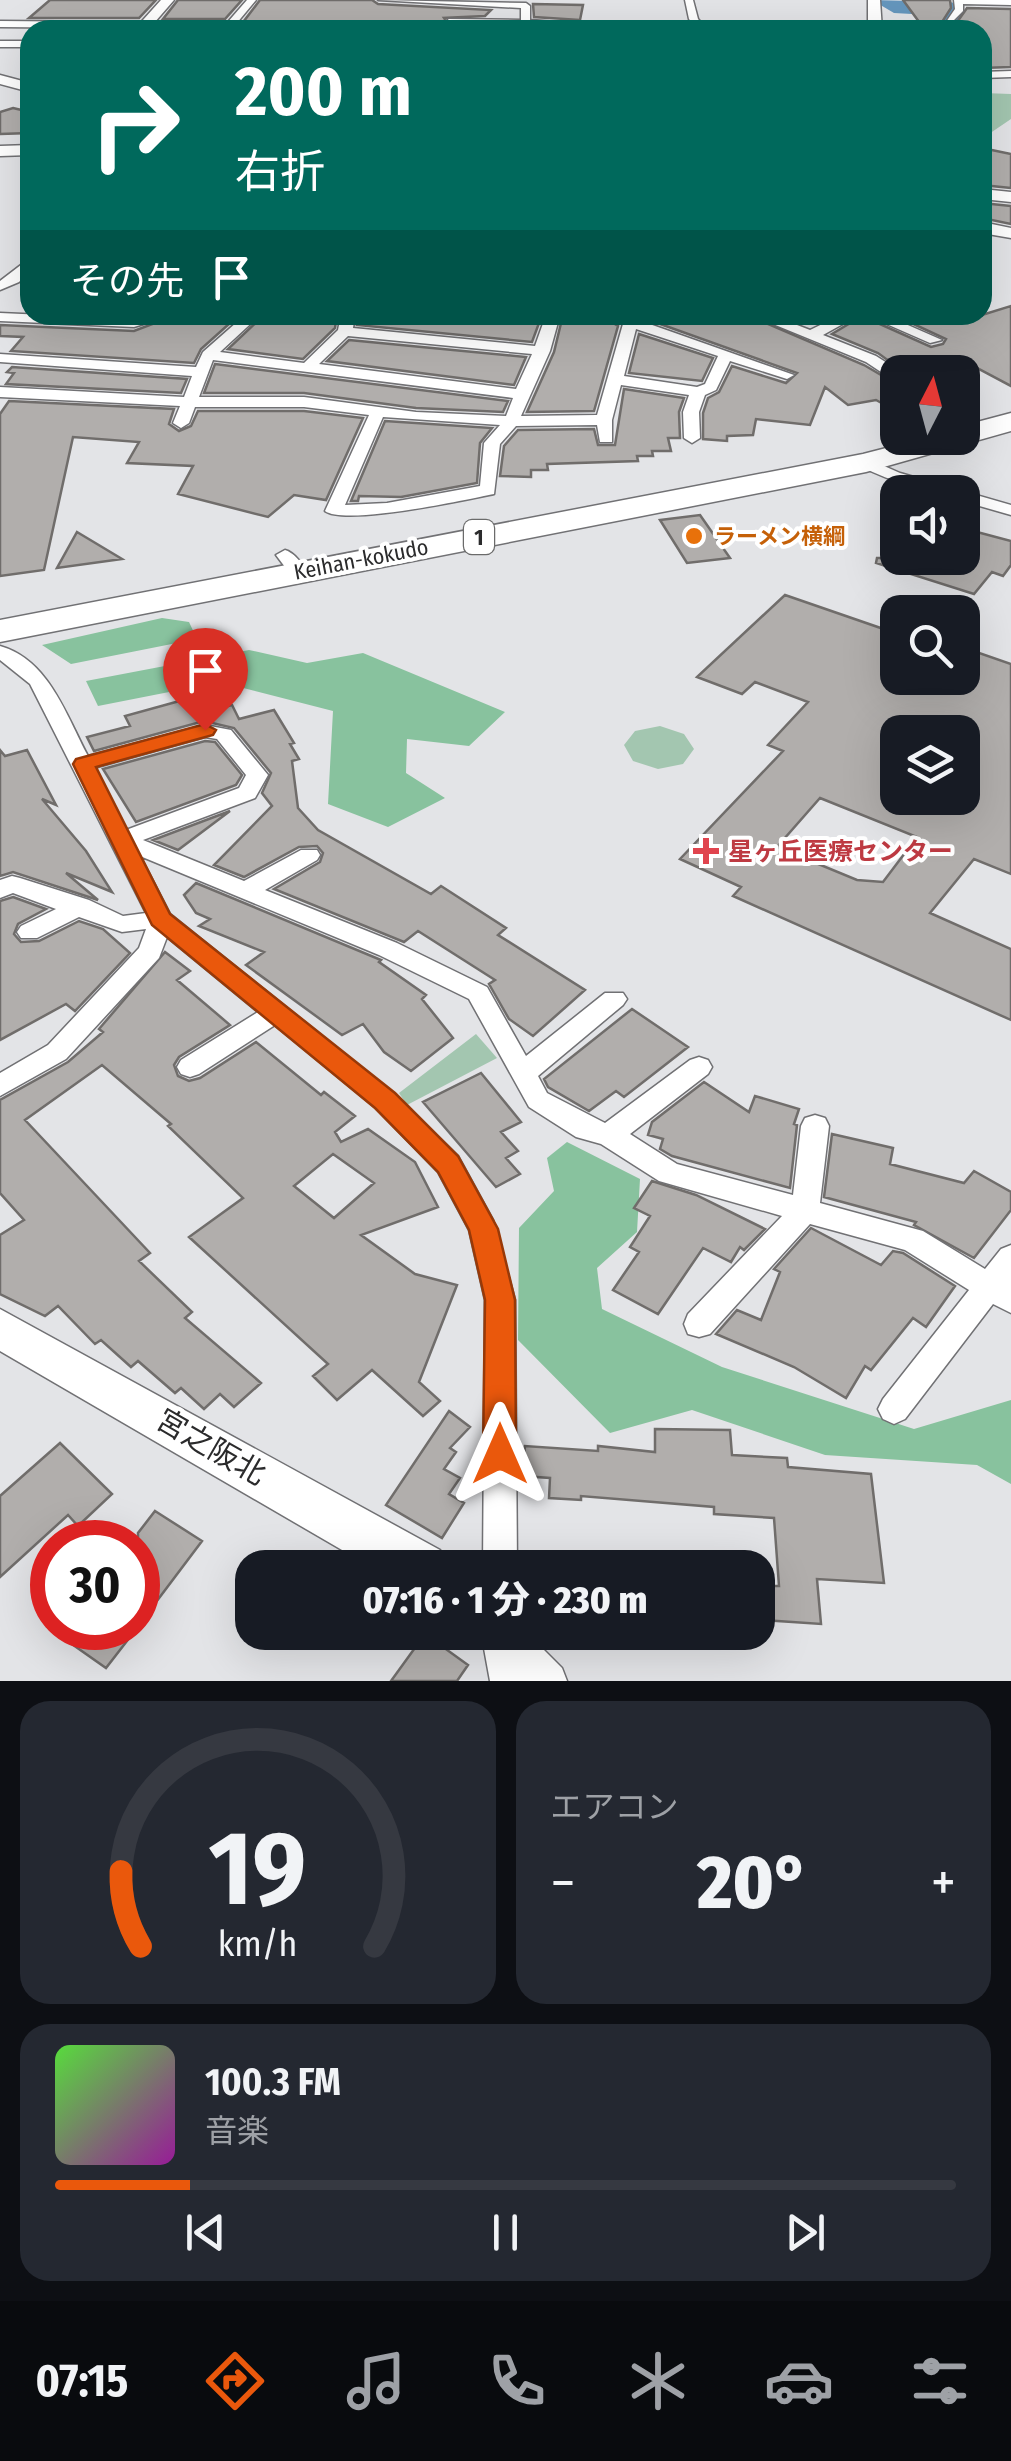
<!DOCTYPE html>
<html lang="ja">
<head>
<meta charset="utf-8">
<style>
  :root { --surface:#171b24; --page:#242831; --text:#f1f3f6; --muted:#9ea1a6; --line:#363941; --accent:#ea580c }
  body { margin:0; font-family:"Fira Sans Condensed","Noto Sans JP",sans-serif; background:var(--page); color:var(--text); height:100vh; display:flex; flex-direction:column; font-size:38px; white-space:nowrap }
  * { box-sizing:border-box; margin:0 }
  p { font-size:32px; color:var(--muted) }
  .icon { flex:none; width:55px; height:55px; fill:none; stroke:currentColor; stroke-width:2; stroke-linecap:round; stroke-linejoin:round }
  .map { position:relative; height:1681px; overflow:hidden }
  .drawer { display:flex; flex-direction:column; gap:20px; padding:20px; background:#0d0f14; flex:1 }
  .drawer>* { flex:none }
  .top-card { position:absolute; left:20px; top:20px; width:972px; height:305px; border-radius:30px; box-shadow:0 10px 40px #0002; background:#00695c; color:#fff; overflow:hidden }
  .needle { width:65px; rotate:6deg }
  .fabs { position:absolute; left:880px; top:355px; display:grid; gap:20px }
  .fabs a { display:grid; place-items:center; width:100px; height:100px; border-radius:20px; background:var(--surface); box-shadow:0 10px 40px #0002; font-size:50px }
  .speed { position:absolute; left:30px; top:1520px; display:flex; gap:20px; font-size:50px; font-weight:700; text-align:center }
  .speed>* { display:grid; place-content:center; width:130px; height:130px; border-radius:50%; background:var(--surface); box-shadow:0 10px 40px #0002; line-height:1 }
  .speed .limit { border:15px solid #d22; background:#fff; color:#111 }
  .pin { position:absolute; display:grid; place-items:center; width:85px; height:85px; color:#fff; margin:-102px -42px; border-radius:50% 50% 50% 0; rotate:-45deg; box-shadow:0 0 10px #0007 }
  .pin .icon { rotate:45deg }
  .me { position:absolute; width:110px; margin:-55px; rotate:0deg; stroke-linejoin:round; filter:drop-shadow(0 0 8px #0008) }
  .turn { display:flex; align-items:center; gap:35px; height:210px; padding:0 50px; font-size:45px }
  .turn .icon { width:130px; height:130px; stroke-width:2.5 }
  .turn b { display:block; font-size:70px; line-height:85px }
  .then { display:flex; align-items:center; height:95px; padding:0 50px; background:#0003; gap:20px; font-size:38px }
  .big { font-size:75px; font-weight:800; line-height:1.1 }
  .drawer .card { flex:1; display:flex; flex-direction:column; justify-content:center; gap:15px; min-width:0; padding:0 35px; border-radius:30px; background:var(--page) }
  .drawer .dial { align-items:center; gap:0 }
  .dial svg { height:260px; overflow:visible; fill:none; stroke:var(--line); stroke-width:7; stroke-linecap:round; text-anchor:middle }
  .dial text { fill:var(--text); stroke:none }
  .song { display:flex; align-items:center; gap:30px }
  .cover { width:120px; height:120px; border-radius:15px; background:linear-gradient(135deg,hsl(110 70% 55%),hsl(300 70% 35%)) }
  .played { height:10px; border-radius:5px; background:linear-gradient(90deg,var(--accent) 15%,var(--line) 15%) }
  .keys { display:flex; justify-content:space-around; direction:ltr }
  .heat { display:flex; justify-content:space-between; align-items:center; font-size:55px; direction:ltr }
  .drawer .tiles { flex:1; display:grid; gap:20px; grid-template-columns:1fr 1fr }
  .card:last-child { grid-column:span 2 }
  .trip { position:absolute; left:235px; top:1550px; width:540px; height:100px; border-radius:30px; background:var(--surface); box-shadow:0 10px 40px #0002; font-weight:800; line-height:100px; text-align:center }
  .dock { display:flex; height:160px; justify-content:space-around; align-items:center; background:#090b0e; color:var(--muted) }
  .dock .icon { width:70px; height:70px }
  .dock .current { color:var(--accent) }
  .dock b { font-size:45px; color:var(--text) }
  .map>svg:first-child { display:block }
  .green { fill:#a3c6b0 }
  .forest { fill:#88c29e }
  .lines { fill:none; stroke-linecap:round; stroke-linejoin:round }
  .river { fill:#6596bd; fill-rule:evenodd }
  .building { fill:#b1aeac; stroke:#706d6b; stroke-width:2.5; fill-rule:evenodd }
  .street-casing { stroke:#717174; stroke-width:3 }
  .secondary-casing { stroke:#717174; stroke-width:3 }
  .highway-casing { stroke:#717174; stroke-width:3 }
  .street { fill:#fff; fill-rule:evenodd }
  .secondary { fill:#fff; fill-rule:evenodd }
  .highway { fill:#fff; fill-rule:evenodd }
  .route { fill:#ea580c; stroke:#983908; stroke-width:2.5 }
  .food-dot { fill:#e8710a; stroke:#fff; stroke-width:4 }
  .health-dot { fill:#e0444e; stroke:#fff; stroke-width:4 }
  .labels { text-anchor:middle; stroke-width:8; stroke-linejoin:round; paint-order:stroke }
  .far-food-label { font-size:22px; font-weight:bold; fill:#c56008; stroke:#fff; text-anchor:start }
  .shield { fill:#fff; stroke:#6b6b6b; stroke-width:2.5 }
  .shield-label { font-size:22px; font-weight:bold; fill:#2b2b2c }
  .far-street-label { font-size:22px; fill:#2b2b2c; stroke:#fff }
  .health-label { font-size:25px; font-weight:bold; fill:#be3a42; stroke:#fff; text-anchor:start }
  .near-street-label { font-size:30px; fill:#2b2b2c; stroke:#fff }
</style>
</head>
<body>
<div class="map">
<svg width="1011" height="1681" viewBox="0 0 1011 1681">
  <rect width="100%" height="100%" fill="#e3e4e7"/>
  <path class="green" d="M983,93L1011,94V119L983,138Z
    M660,726L684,734L694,749L683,764L658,769L633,761L624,745L635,731Z
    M476,1034L497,1058L407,1105L399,1093Z"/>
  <path class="forest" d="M162,618L189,622L197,639L71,664L42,645Z
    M249,650L307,663L363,653L505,712L469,746L407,739L406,773L445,798L388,827L328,804L333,711L220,682L98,706L86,681Z
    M567,1142L640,1179L637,1232L597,1268L602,1309L722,1367L914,1429L1011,1400V1484L977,1465L825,1455L692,1410L610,1433L518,1340L519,1228L554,1191L547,1158Z"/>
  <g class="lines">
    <path class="river" d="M872,0L950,2L958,4L960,10L1008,19L1011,64L999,57L990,28L941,22L930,15L894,13Z"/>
  </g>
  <path class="building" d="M50,0H156L139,18H29Z
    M178,0H242L225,19H163Z
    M260,0H372L378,4L491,10L485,16L444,18L451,28H474L472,30L371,27V30H343L339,26L244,21Z
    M903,0H950L951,8L942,22L946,26L955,25L967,8L1011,9V67L982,68V30H925Z
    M533,4L583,5L580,20L534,17Z
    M13,108L30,112V133L0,134V112Z
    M982,148L1011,154V188L982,185Z
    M982,203L1011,206V224L982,218Z
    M1011,306V386L975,367L962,373L904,372L878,353L832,334L862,316L931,347L943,344L946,339L894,315H982Z
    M176,315H239L201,349L194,363L11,351L23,337L0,336V325L134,331Z
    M264,315H337L335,328L303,359L228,349Z
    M359,315H542L532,342L357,325Z
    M563,315H600L618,326L594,411L527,412L554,352Z
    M635,315H747L864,365L898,385V412L876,400L848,405L825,387L810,425L756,419L753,435L727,436V441L703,439V413L708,398L719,392L732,366L786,383L797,373Z
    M639,334L713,358L702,381L629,373Z
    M349,340L526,357L514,385L327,361Z
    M215,364L508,401L503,412L416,408L304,393H204Z
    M12,367L187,379L181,393L6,384L14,373L7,372Z
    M624,389L684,398L679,412L680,438H668L671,451H652L653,456H637L638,461L547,464L548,470H531V477L500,476L504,446L518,430L594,429L598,445H615Z
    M9,401L174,409L169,424L179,431L191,426L198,411H304L363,418L326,500L294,495L268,517L178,494L193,466L127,463L139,442L73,437L44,570L0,576V414Z
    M385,421L492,428L480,443L477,483L401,497L359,496L358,501H351Z
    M700,515L730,558L687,563L660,520Z
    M962,528L1011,541V565L1003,576L992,572L974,594L876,563L877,558H962Z
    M77,532L122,559L57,568Z
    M785,595L898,634V678H962V647L1011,664V874L974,859L930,913L1011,949V1020L733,896L741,887L680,859L783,751L768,745L808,702L755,682L742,694L697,677ZM898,732H962V798H898ZM820,798L917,837L883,882L857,880L777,847Z
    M194,697L198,703L220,698L224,707L232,705L239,719L274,710L294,743L290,744L299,759L292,761L298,808L318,830L431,894L441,886L506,928L498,935L585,990L533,1036L509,1019L489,984L495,980L418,931L404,942L274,889L320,862L323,853L317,846L299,847L244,877L214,865L272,806L262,793L271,773L234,728L204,721L94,751L87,737L130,726L125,716Z
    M205,741L215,742L242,775L236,785L136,822L103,769Z
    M0,750L5,756L27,750L56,805L42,799L86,851L112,892L66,873L98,900L13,872L0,876Z
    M230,811L178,850L153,840Z
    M196,883L381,960L379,962L426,995L422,999L453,1038L411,1071L384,1052L363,1024L342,1035L246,965L264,952L199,926L210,919L196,913L184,895Z
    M13,897L46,909L18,924L14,934L21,942L39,941L79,921L103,929L130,953L75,1011L66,1004L0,1040V901Z
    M165,952L190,971L177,980L230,1025L179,1057L174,1065L178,1076L189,1081L200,1078L256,1042L321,1095L324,1092L355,1116L335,1132L341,1142L368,1129L415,1162L438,1207L361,1235L415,1274L457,1285L419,1382L440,1401L423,1416L372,1370L337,1400L313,1376L328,1364L189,1237L243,1198L168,1126L171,1124L102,1065L25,1120L150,1253L139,1261L192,1312L185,1318L261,1383L234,1407L220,1394L204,1409L181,1388L175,1393L138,1361L131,1367L101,1340L95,1344L58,1306L45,1316L0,1294V1235L24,1220L0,1193V1100L68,1062L103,1032L99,1029ZM333,1154L374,1183L334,1218L294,1186Z
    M632,1009L688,1047L624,1097L616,1091L589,1111L548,1087L544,1079Z
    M481,1073L521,1122L501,1132L518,1151L506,1158L520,1174L496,1187L423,1102Z
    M704,1082L749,1112L755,1096L799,1109L794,1124L797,1125L790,1188L672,1156L660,1149L663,1139L648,1135L652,1122Z
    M832,1134L893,1148L890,1164L964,1183L974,1171L1011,1192V1210L974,1258L914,1225L916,1222L824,1197Z
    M652,1181L696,1195L765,1229L744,1250L740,1247L731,1262L703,1248L658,1314L613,1290L639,1252L630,1247L650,1216L634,1208Z
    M811,1228L881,1265L893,1251L903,1253L955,1286L926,1327L913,1318L871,1370L865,1366L846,1398L794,1367L716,1334L737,1310L761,1320L780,1272L774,1269Z
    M449,1411L470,1427L450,1448L456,1452L444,1469L460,1478L449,1494L464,1503L442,1538L386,1505Z
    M655,1429L730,1430L732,1455L787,1458L788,1467L871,1474L884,1583L817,1579L821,1624L763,1620L762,1586H779L774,1518L714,1514V1507L581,1496V1500L549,1498L550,1478L522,1476L525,1446L598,1451V1446L655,1452Z
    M60,1443L112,1494L78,1526L68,1515L0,1577V1496Z
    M155,1511L202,1541L138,1626V1533Z
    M49,1628H137L106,1668Z
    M425,1634L468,1665L457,1681H391Z"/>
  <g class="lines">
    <defs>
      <path id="street" d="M247,0H256L236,24L339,30L0,27V21L227,23Z
        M378,0L526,3L530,6V20L583,24H451L448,19L521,20V8Z
        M685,0H693L698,19L708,30H698L689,19Z
        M954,0H1011V5L963,4V11L952,22H946L955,9Z
        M0,41H30V47H0Z
        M1011,71V77L982,78V72Z
        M30,258V270L19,282L0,290V281Z
        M0,313L134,319L172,315L134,327L0,321Z
        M245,315H260L220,352L304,363L338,330L341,315H355L353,328L535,346L546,315H560L550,351L521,416L597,415L623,324L603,315H624L794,375L787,379L730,361L716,390L705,395L699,412L700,438L692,443L684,438L683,412L689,395L621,385L612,420V442H600L597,425L516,426L500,444L494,494C465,500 345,526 325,511L369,415L304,407H195L189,423L181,428L173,423L180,406L0,397V387L184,397L192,376L0,362V354L196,367L203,352ZM636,329L718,356L705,384L697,387L624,376ZM348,336L532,354L516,389L319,364ZM213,360L513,398L506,416L416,412L304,397H199ZM383,417L500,425L484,443L480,486L387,503L345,505Z
        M751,315H771L810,330L841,315H859L823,335L876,356L901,372H898V381L893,380L866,362Z
        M866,315H885L942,340L930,343Z
        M866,458L900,473L1011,505V515L962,501V492C925,492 894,483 860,466L858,463Z
        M285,550C293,552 308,567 303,575H291L276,555Z
        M0,646C49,660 66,715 88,756L205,725L231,730L268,775L255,798L143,840L244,881L301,850H317L320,855L317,860L265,890L397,943L487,987L526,1056L605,993H623L627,999L623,1005L538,1076L547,1093L605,1123L690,1060L699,1057L708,1060L712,1067L708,1074L630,1134L677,1164L793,1195L801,1126L805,1118L815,1115L825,1118L829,1126L820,1203L923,1231L985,1269L1001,1249L1011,1245V1313L993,1304L905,1419L894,1424L883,1419L878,1409L883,1399L969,1290L905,1250L810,1224L710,1334L699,1337L688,1334L684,1324L688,1314L782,1216L659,1181L601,1144L576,1137L529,1107L469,999L379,955L140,856L170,914L394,1094L458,1156L493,1220L515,1300L517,1568H483L485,1300L469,1230L438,1172L376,1108L275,1025L199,1074L190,1077L181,1074L177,1067L181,1060L258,1012L167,937L159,958L66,1059L0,1096V1073L48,1045L139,948L146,929L122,932L79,917L37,938H21L17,932L21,926L56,909L13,893L0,898V880L12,876L20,878L89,900L123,916L146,913L30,684L0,660ZM205,737L217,739L246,775L239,788L126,830L94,768Z
        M481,1632H526L562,1668L567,1681H490Z"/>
      <path id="secondary" d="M161,0H174L148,30H134Z
        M868,0H880L882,30H868Z
        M0,75L30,83V92L0,84Z
        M30,145V155L0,156V146Z
        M982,189L1011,192V202L982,199Z
        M982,222L1011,228V238L982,233Z
        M0,1309L440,1550L447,1568H373L0,1351Z"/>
      <path id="highway" d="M1011,413V431L866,472L0,642V620L863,454L925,438H962V426Z"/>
    </defs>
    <use href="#street" class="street-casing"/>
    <use href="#secondary" class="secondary-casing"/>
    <use href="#highway" class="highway-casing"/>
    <use href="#street" class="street"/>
    <use href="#secondary" class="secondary"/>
    <use href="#highway" class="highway"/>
  </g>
  <path class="route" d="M205,724L216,730L213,735L96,767L170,914L395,1093L458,1156L498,1229L515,1300L516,1454L511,1465L500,1469L488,1465L483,1454L485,1300L469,1230L438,1172L375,1108L152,925L73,764L76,759Z"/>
  <circle class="food-dot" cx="694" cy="536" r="10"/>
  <path class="health-dot" d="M701 836h10v10h10v10h-10v10h-10v-10h-10v-10h10z"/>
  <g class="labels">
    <g class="far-food-label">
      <text x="714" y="544">ラーメン横綱</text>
    </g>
    <rect class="shield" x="464" y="520" width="30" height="34" rx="8"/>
    <g class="shield-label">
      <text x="479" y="545">1</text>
    </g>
    <g class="far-street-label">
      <text transform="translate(361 559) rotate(-11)" y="8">Keihan-kokudo</text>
    </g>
    <g class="health-label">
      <text x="728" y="860">星ヶ丘医療センター</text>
    </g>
    <g class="near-street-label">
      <text transform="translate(211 1447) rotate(30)" y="10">宮之阪北</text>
    </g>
  </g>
</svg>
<div class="fabs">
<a><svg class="needle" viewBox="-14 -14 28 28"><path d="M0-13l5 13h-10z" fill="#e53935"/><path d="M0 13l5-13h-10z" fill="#9ea1a6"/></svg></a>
<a><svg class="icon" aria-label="sound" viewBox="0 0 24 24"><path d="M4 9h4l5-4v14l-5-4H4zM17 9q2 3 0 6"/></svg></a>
<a><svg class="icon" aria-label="search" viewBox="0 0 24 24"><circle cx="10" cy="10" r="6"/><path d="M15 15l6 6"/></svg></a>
<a><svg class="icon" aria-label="layers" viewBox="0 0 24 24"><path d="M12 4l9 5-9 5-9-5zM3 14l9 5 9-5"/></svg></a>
</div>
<div class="speed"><div class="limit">30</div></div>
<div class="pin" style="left:205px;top:730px;background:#d93025"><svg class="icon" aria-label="arrive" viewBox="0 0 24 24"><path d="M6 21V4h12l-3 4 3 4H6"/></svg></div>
<svg class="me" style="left:500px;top:1454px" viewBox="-20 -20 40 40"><path d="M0-17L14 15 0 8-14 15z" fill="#ea580c" stroke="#fff" stroke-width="4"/></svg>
<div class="trip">07:16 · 1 分 · 230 m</div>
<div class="top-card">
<div class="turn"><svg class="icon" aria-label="right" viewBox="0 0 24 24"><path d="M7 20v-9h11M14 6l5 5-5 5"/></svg><div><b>200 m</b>右折</div></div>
<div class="then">その先<svg class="icon" aria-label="arrive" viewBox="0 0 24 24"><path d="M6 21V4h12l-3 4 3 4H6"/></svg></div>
</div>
</div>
<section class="drawer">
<div class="tiles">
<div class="card dial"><svg viewBox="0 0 100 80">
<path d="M14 69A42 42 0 1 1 86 69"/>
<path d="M14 69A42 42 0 0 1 8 46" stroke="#ea580c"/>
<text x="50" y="56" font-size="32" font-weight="700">19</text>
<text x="50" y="72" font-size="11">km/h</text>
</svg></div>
<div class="card"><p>エアコン</p>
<div class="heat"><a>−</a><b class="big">20°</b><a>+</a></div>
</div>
<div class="card">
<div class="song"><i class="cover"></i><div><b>100.3 FM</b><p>音楽</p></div></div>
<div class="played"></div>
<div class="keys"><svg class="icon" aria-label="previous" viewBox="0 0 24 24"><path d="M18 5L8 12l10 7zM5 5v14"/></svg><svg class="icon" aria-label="pause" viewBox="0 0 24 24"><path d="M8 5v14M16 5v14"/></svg><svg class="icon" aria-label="next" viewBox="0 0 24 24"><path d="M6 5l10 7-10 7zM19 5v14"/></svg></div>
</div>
</div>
</section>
<nav class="dock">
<b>07:15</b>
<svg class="icon current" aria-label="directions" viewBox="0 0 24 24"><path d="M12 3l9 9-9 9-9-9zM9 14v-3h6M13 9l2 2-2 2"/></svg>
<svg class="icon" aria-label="music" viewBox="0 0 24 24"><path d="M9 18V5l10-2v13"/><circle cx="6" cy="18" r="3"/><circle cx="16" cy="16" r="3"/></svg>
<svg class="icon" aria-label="phone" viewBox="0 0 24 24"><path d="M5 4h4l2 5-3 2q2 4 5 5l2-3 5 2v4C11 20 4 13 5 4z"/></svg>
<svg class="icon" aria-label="climate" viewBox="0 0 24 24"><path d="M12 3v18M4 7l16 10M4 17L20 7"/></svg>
<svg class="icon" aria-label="car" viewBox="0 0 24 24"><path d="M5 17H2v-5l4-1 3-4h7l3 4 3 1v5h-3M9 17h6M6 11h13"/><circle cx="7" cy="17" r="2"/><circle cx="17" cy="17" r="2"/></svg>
<svg class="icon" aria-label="filters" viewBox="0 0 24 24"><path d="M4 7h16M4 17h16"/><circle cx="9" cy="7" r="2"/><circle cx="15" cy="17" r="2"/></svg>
</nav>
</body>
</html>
